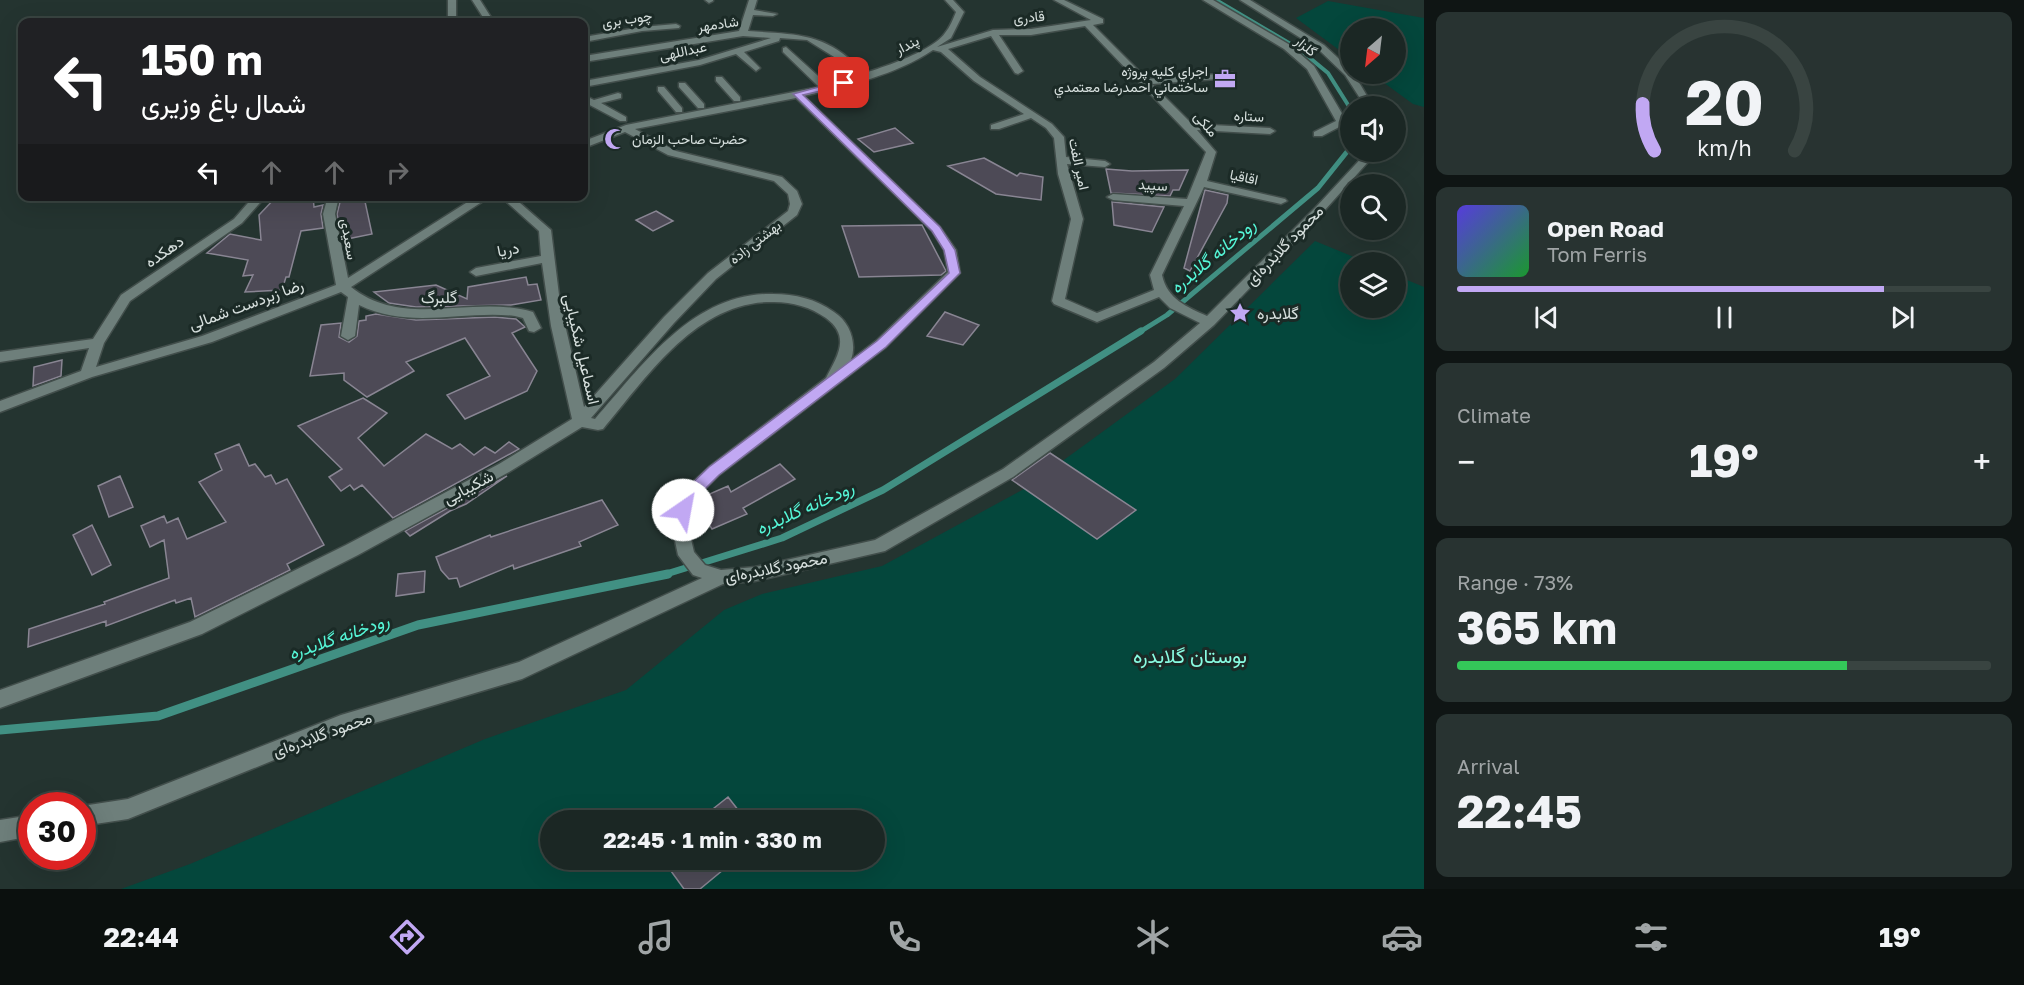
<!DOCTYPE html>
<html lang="en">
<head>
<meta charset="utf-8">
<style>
  :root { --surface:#1b2724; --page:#283331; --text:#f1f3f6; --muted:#a0a5a6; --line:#394441; --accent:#c1a8f3 }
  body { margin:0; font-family:"Golos Text",Vazirmatn,sans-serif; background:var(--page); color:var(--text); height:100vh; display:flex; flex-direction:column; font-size:22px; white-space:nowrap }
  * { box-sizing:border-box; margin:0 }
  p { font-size:20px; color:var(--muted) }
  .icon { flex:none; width:33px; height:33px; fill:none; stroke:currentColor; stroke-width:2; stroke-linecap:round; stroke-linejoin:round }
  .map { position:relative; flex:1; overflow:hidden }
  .side { display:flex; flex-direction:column; gap:12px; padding:12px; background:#0f1514; width:600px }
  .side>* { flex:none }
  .banner { position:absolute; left:18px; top:18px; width:570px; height:183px; border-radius:12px; box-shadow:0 6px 24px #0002,0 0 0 2px var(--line); background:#202124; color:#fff; overflow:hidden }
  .needle { width:39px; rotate:208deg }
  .controls { position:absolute; left:1340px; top:18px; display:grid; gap:12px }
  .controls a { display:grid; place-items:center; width:66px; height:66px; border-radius:50%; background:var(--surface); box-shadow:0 6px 24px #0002,0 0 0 2px var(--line); font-size:30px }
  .speed { position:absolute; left:18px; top:792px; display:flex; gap:12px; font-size:30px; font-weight:700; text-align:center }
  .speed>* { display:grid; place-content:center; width:78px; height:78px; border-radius:50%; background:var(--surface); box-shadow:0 6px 24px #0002,0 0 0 2px var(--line); line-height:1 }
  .speed .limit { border:9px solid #d22; background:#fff; color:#111 }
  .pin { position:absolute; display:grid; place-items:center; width:51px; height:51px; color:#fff; margin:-26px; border-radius:12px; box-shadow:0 3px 9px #0006 }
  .me { position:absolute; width:66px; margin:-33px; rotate:33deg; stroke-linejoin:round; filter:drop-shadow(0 0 4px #0008) }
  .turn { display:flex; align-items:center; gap:21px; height:126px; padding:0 24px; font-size:27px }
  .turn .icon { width:78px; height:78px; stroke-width:2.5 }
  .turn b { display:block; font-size:42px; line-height:51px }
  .lanes { display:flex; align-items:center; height:57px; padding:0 24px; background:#0003; justify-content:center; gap:30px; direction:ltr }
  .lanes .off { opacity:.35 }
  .big { font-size:45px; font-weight:700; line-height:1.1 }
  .side .card { flex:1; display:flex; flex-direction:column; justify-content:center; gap:9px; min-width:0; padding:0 21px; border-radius:12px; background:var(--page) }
  .side .dial { align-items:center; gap:0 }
  .dial svg { height:156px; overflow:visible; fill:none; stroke:var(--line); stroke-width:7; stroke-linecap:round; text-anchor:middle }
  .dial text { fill:var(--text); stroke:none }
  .song { display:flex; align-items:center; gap:18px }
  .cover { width:72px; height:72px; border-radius:9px; background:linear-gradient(135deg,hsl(250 70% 55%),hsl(130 70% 35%)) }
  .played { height:6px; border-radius:3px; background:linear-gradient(90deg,var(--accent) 80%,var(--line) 80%) }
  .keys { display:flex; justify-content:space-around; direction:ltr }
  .heat { display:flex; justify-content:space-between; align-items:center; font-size:33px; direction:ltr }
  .charge { height:9px; border-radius:4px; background:linear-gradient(90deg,#34c759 73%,var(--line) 0) }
  .trip { position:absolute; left:540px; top:810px; width:345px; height:60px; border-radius:30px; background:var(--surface); box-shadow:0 6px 24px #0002,0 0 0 2px var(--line); font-weight:700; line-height:60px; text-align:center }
  .tab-bar { display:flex; height:96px; justify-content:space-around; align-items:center; background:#0b100e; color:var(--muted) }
  .tab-bar .icon { width:42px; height:42px }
  .tab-bar .on { color:var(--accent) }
  .tab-bar b { font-size:27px; color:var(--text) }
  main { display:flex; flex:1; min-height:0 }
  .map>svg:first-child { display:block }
  .green { fill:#04473c; fill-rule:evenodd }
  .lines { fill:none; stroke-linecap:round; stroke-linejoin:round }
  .stream-far3 { stroke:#419083; stroke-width:4 }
  .stream-far2 { stroke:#419083; stroke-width:5 }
  .stream-far1 { stroke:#419083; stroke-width:7 }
  .stream { stroke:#419083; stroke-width:9 }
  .building { fill:#4d4a56; stroke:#898593; stroke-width:1.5 }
  .street-casing { stroke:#424e4b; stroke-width:3 }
  .street { fill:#6e7f7b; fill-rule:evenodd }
  .route { fill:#c1a8f3; stroke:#7d6d9e; stroke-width:1.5 }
  .labels { text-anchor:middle; stroke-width:6; stroke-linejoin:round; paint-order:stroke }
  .far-street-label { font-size:14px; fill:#d7e0de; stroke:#1b2a26 }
  .far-poi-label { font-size:14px; fill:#d7e0de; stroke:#1b2a26; text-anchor:end }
  .street-label { font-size:16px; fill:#d7e0de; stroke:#1b2a26 }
  .poi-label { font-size:16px; fill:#d7e0de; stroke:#1b2a26; text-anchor:start }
  .water-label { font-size:18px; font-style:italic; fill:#55f6d7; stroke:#1b2a26 }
  .near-park-label { font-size:20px; fill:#89fce2; stroke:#1b2a26 }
</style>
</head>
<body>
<main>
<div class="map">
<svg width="1424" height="889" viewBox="0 0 1424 889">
  <rect width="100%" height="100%" fill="#243430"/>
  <path class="green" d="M1328,1L1424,18V107L1413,104L1372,74H1395V28H1350V58L1296,18Z
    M1315,241L1366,262H1350V308H1395V275L1424,287V889H121L190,864L485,739L626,690L724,610L762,594L882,566L1024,489L1175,379ZM550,820H874V860H550Z"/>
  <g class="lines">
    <path class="stream-far3" d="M1216,0L1299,49L1328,73L1350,108"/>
    <path class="stream-far2" d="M1138,333L1167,315L1318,188L1350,148"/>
    <path class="stream-far1" d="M663,575L782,538L883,490L1141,331"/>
    <path class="stream" d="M0,730L158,716L418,625L668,574"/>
  </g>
  <path class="building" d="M895,128L913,143L874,152L858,139Z
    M984,158L1017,176L1020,173L1043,177L1041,200L996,194L948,166Z
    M1106,169L1132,171L1188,170L1179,190H1173L1170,196L1111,193Z
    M1205,190L1228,195L1227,203L1190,271L1184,268Z
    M277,196H313L314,207L323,205L321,214L323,228L301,231L289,277H286L282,290L245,292L253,275L243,276L248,260L207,253L230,234L261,240L259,215Z
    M364,197L372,234L342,240L337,214L340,202Z
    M1112,202H1113L1164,207L1152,232L1114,225Z
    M656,211L673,221L653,231L636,220Z
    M922,225L946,271L941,275L859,277L842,226Z
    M526,277L528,285L537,284L541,300L511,305L416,307L389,303L374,292L436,285L467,299L468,287Z
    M945,312L979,325L963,345L927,336Z
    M376,314L416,320L495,317L516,319L525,327L512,333L537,371L527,391L465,419L447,395L490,376L465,338L406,362L414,371L367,397L344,380V373L310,376L321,325L341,323L339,337L349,342L357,336L359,321L366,320V316Z
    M62,360L61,376L33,386L34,367Z
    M363,398L387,413L358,438L384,466L426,434L452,449L460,444L474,455L485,447L495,453L509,442L519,449L393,518L362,485L354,490L350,485L341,491L329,477L342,469L298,426Z
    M239,444L249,466L255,464L265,477L271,475L276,484L287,479L324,545L287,564L290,570L195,617L191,598L176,603L175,600L106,626V621L28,647L29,629L105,604L104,602L169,578L164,540L150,547L141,526L164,516L167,523L178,518L187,539L226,522L199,482L222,470L215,454Z
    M1050,453L1136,510L1097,539L1012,480Z
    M780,464L795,479L743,508L747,514L712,529L695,503L698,499L728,486L731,492Z
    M120,476L133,507L109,517L98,486Z
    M507,476L466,504L450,511L410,536L405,531Z
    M602,500L618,525L579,542L581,546L514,569L513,565L460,587L457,578L449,579L441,570L436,557L490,535L491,537Z
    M92,525L111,565L92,575L73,535Z
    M425,571L424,592L396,596L398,574Z
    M728,797L746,820H699Z
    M663,860H735L700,889H684Z"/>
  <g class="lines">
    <defs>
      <path id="street" d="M448,0H456V22H448Z
        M472,0H480L494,22H486Z
        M705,0H713V1L709,3Z
        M749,0H757L754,10L777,14L773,16L753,15L748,31C790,34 822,32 854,63L847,65L807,40L780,38L779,41L744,52L760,68L756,71L736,54L700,65L584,87V81L699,60L771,38L743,36L584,62V56L739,31Z
        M945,0H953L964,12L951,38L937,47L993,30L1031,29L1091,20L1054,0H1064L1103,19V23L1093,25L1147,79L1233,73L1235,75L1230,78L1152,84L1192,124L1270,128L1275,131L1270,134L1197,130L1216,152L1207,181L1285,199L1287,201L1281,204L1204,187L1162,275C1167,299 1187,307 1207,316L1316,207L1367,152H1377L1324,211L1214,325L1164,368L1013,477L885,551L755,581L723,584L522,679L341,733L128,819L82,826V806L128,799L341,715L519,662L702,578L693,575L678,555L671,522L681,493L709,467L826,378C836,358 852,337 826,318C810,307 793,302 774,302C697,300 647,377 603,429L598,430L582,427L509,472L358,555L202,634L0,708V690L190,622L346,545L499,464L572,419L551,326L542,263L476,276L470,272L476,268L541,256L539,231L500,196H512L551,230L560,303L584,407L664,317L708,273L788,211L790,204L788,194L774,181L668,155L625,132L584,148V141L626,125L819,87L783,52V48L786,47L827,84C856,76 929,56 945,33C950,27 953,19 956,12ZM1085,26L1206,152L1187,199L1113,194L1107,197L1113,200L1184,206L1150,275L1154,290L1097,313L1065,299L1083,219L1067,164L1105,167L1110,164L1105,161L1066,157L1064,137L1052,124L980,77L948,49L991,36L1015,73L1018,74L1023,71L999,35H1031ZM933,50L941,52L974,81L1024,114L991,125V129H999L1031,118L1046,128L1054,138L1058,174L1071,219L1052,301L1054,304L1097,322L1159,297L1170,308L1200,323L1154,362L1003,469L875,540L755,567L721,570L705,565L694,552L687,522L694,500L719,475L886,347L960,273L956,250L940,227L804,96C847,86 896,75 933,50ZM796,98L932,231L944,250L948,272L876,341L851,360C857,343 850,322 834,312C816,299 795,294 773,294C693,292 642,366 595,419L591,418L674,323L716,279L797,215L802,204L797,191L782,177L676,151L635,129Z
        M1203,0H1213L1290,45L1314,66L1347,122L1345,124L1322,136H1314V132L1336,121L1307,69L1284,49Z
        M1240,0H1250L1324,45L1350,69V74H1354L1373,106H1365L1345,75L1318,49Z
        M676,24L680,26L679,28L642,31L584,42V37L642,27Z
        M716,77H722L740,97V101H734L716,81Z
        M679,83H685L704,104V108H698L679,87Z
        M658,87H664L682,108V112H676L658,91Z
        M618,93L621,94V98L601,103L626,117V121H620L584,102V95L594,100Z
        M254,196H266L242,223L130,301L104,343L96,367L202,336L336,285L323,214L328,196H339L335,214L348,278L477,196H491L351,287C405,330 472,294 533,312L541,328L534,332L529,331L523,318L515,316C463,310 409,330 359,305L355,336L348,340L341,336L348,297L341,292L212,342L92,377L0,412V401L81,371L89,348L0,362V352L93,339L121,295L234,219Z
        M32,815V836L0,842V820Z"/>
    </defs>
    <use href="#street" class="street-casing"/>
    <use href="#street" class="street"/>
  </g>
  <path class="route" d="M844,80L848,83L847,85L803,95L940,227L955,250L960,273L886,347L719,475L694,500L689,514H678L676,510L682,493L709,467L877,341L949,273L944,250L932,231L793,94Z"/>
  <defs>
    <symbol id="office-bare" viewBox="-9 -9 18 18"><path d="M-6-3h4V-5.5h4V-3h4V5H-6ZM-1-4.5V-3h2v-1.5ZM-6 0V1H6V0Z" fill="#c1a8f3" stroke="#1b2a26" stroke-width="2.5" paint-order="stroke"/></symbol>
    <symbol id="mosque-bare" viewBox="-9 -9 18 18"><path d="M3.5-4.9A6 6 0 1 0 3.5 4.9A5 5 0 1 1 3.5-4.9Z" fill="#c1a8f3" stroke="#1b2a26" stroke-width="2.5" paint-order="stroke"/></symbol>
    <symbol id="sight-bare" viewBox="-9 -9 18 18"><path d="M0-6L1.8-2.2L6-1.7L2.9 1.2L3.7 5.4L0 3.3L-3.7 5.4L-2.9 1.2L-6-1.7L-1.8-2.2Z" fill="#c1a8f3" stroke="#1b2a26" stroke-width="2.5" paint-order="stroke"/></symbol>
  </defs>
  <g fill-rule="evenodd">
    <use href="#office-bare" x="1210" y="64" width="30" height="30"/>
    <use href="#mosque-bare" x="600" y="124" width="30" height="30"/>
    <use href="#sight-bare" x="1225" y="298" width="30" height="30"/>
  </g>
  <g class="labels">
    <g class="far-street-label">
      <text transform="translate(1029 17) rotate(-5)" y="5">قادری</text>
      <text transform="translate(627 19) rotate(-9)" y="5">چوب بری</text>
      <text transform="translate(718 24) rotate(-8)" y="5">شادمهر</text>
      <text transform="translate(907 45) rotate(-27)" y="5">پندار</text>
      <text transform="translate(1306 46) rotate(40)" y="5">گلزار</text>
      <text transform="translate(683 51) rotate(-12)" y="5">عبداللهی</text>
      <text transform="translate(1249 116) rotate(3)" y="5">ستاره</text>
      <text transform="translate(1206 124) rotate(49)" y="5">ملکی</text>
      <text transform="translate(1079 164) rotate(78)" y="5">امیر الفت</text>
      <text transform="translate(1244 177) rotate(12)" y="5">اقاقیا</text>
      <text transform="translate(1153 185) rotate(4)" y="5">سپید</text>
      <text transform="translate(349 239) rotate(80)" y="5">سعیدی</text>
      <text transform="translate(755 242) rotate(-38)" y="5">بهشتی زاده</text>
    </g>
    <g class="far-poi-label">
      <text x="1208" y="76">اجراي كليه پروژه<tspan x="1208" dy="16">ساختماني احمدرضا معتمدي</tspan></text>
      <text x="632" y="144" text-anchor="start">حضرت صاحب الزمان</text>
    </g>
    <g class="street-label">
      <text transform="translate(1284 245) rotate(-46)" y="6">محمود گلابدره‌ای</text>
      <text transform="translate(508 249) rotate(-11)" y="6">دریا</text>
      <text transform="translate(164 251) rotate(-35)" y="6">دهکده</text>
      <text transform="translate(439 297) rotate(-1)" y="6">گلبرگ</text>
      <text transform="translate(246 304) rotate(-20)" y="6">رضا زبردست شمالی</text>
      <text transform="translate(582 349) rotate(77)" y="6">اسماعیل شکیبایی</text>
      <text transform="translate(468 487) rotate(-28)" y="6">شکیبایی</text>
      <text transform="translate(776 567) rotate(-11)" y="6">محمود گلابدره‌ای</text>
      <text transform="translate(322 734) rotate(-20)" y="6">محمود گلابدره‌ای</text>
    </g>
    <g class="poi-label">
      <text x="1257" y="319">گلابدره</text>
    </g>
    <g class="water-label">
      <text transform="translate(1213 256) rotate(-40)" y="6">رودخانه گلابدره</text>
      <text transform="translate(805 508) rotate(-24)" y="6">رودخانه گلابدره</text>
      <text transform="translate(339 637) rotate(-19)" y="6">رودخانه گلابدره</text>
    </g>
    <g class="near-park-label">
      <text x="1190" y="663">بوستان گلابدره</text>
    </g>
  </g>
</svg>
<div class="controls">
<a><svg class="needle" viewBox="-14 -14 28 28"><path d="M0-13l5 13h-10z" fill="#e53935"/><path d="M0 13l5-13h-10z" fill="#a0a5a6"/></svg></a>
<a><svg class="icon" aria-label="sound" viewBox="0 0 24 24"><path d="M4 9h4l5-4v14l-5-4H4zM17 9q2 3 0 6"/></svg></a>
<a><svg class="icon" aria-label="search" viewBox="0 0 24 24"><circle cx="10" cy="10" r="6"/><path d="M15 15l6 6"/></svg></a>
<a><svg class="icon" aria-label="layers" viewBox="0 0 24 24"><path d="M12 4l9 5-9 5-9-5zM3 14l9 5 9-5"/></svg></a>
</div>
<div class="speed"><div class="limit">30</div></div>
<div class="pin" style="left:844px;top:83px;background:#d93025"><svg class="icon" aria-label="arrive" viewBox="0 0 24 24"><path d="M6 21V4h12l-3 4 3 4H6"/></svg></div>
<svg class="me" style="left:683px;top:510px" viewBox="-20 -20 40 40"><circle r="19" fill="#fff"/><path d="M0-13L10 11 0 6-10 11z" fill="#c1a8f3"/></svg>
<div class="trip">22:45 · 1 min · 330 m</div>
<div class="banner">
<div class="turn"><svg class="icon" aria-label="left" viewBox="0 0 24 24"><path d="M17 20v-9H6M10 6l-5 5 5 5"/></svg><div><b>150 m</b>شمال باغ وزیری</div></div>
<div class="lanes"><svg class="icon" aria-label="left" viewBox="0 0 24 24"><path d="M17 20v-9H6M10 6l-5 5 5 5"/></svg><svg class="icon off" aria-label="ahead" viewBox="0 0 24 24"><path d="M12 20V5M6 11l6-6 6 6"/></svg><svg class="icon off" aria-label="ahead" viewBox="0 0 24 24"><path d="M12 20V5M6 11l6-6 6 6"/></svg><svg class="icon off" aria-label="right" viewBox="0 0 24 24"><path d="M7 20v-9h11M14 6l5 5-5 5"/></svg></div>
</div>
</div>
<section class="side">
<div class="card dial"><svg viewBox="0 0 100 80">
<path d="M14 69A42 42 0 1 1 86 69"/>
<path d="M14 69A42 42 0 0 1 8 45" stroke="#c1a8f3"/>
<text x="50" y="56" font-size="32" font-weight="700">20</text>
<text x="50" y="72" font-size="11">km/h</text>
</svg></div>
<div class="card">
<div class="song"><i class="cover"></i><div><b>Open Road</b><p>Tom Ferris</p></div></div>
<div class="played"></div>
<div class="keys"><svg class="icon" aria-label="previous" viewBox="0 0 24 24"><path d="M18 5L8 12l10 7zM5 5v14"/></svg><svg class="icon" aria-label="pause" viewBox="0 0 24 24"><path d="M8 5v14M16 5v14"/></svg><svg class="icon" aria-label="next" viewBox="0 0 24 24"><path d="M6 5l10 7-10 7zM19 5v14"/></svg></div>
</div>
<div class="card"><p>Climate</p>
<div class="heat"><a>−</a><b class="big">19°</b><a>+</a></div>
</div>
<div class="card"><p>Range · 73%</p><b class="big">365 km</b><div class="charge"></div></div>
<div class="card"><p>Arrival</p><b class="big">22:45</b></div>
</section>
</main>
<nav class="tab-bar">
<b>22:44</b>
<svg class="icon on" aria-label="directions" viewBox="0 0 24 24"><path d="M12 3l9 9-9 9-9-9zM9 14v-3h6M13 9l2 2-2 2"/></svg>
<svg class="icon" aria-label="music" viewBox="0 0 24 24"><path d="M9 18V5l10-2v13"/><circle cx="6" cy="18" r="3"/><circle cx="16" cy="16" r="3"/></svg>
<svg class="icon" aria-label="phone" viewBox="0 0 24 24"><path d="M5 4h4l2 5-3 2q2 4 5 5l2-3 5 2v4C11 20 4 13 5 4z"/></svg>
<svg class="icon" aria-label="climate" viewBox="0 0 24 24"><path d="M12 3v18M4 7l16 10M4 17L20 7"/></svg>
<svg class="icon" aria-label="car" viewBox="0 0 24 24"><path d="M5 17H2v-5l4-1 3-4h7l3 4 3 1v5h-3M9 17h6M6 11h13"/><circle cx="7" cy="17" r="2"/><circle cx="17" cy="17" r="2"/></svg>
<svg class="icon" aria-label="filters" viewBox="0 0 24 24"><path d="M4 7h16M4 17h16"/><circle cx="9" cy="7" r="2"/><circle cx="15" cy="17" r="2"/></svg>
<b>19°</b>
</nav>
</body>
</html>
